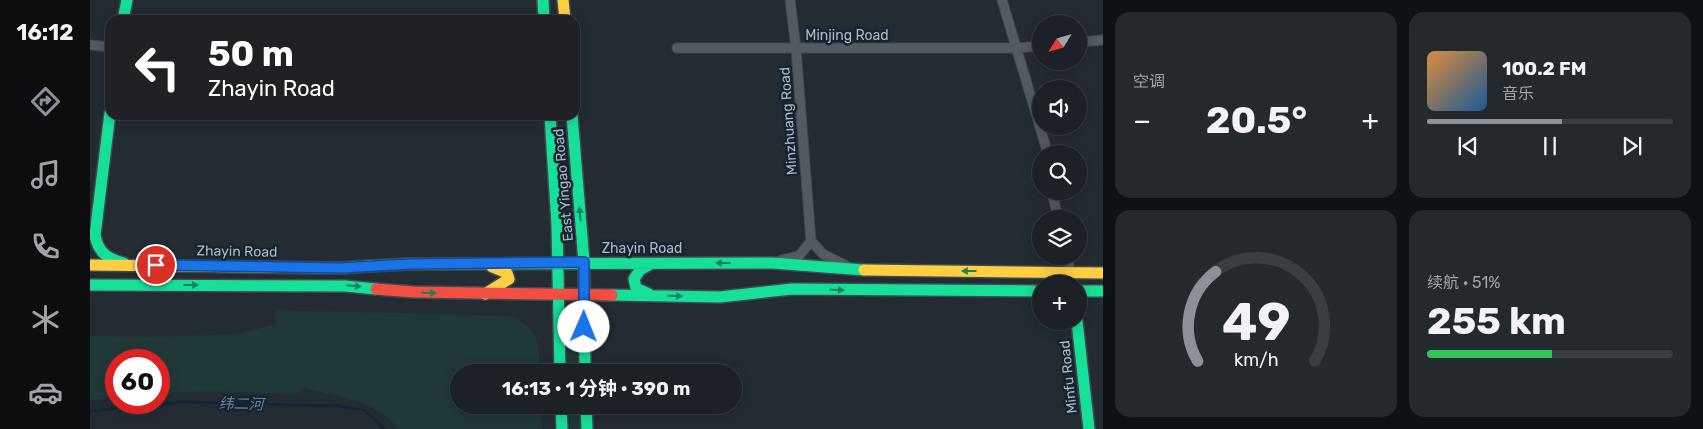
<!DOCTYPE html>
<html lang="zh">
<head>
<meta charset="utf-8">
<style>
  :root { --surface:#1b2126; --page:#24292e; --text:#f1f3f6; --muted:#a0a3a7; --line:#393e43; --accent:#8c9099 }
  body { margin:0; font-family:Rubik,"Noto Sans SC",sans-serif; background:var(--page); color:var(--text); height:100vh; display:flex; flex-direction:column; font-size:19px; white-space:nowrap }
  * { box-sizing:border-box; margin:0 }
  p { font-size:16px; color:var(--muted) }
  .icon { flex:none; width:28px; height:28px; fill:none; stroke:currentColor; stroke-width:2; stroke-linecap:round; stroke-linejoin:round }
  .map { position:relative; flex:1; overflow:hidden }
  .side { display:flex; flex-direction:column; gap:12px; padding:12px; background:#0f1215; width:600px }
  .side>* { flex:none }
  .guide { position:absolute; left:15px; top:15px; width:475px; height:105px; border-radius:15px; box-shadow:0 2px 12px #0003,0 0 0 1px var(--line); background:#202124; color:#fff; overflow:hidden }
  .needle { width:32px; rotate:233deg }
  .buttons { position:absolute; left:942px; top:15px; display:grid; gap:10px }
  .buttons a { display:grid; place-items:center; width:55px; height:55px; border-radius:50%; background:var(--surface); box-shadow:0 2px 12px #0003,0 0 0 1px var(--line); font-size:25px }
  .speed { position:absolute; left:15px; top:349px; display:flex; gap:10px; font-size:25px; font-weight:700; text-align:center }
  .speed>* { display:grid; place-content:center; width:65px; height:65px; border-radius:50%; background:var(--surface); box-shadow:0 2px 12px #0003,0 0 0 1px var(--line); line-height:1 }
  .speed .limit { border:8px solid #d22; background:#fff; color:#111 }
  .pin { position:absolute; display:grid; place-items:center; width:42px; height:42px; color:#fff; margin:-21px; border:2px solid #fff; border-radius:50%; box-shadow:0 1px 5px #0007 }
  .me { position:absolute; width:55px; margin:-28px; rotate:1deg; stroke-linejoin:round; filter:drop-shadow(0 0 4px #0008) }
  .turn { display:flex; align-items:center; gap:18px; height:105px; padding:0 20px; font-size:22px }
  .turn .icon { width:65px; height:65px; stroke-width:2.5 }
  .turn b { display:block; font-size:35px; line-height:42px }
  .big { font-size:38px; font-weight:700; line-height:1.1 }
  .side .tile { flex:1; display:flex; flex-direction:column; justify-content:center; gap:8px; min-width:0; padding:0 18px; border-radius:15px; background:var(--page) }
  .side .dial { align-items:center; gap:0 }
  .dial svg { height:130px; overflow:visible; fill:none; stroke:var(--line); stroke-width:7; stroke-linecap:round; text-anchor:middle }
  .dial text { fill:var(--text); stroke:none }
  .song { display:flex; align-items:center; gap:15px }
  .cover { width:60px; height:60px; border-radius:8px; background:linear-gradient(135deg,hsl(30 70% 55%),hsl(210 70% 35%)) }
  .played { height:5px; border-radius:2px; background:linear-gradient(90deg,var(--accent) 55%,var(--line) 55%) }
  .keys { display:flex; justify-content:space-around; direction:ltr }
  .heat { display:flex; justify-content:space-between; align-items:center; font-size:28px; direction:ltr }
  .charge { height:8px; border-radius:4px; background:linear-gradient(90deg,#34c759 51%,var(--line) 0) }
  .side .tiles { flex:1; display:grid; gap:12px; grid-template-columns:repeat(2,1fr) }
  .trip { position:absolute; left:360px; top:364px; width:292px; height:50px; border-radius:25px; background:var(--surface); box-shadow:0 2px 12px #0003,0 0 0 1px var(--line); font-weight:700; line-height:50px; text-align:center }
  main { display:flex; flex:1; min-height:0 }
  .tabs { display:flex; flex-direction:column; width:90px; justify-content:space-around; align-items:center; background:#0b0d0f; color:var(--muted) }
  .tabs .icon { width:35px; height:35px }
  .tabs .selected { color:var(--accent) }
  .tabs b { font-size:22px; color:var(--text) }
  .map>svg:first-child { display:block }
  .green { fill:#213839 }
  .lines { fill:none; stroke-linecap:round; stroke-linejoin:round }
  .stream { stroke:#132537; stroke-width:2.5 }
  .street-casing { stroke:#414850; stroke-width:11 }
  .fast-casing { stroke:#414850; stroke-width:14 }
  .slow-casing { stroke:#414850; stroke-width:14 }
  .jam-casing { stroke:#414850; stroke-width:14 }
  .street { stroke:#545a62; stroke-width:9 }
  .fast { stroke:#16e098; stroke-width:11 }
  .slow { stroke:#ffcf43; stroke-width:11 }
  .jam { stroke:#f24e42; stroke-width:11 }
  .oneway { fill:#168263 }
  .route-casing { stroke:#114b97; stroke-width:12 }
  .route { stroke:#1a73e8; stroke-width:9 }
  .labels { text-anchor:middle; stroke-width:5; stroke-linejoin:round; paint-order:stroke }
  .street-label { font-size:14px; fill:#acb8c7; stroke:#17232e }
  .water-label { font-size:15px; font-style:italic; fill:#6086aa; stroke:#17232e }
</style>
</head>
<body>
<main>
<nav class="tabs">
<b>16:12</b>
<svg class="icon selected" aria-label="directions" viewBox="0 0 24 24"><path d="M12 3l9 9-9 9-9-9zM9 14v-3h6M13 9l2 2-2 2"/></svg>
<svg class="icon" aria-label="music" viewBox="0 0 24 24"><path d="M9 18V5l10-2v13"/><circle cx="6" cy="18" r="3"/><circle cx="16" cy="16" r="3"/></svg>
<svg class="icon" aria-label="phone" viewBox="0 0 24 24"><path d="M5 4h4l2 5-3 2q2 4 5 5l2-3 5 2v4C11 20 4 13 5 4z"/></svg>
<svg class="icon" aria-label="climate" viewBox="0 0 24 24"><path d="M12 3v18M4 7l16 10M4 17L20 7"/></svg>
<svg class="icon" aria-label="car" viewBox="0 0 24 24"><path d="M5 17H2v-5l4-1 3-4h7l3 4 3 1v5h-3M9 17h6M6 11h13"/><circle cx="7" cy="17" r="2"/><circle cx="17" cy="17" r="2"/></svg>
</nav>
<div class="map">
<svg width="1013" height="429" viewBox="0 0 1013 429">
  <rect width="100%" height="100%" fill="#242c33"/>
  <path class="green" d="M185,310L421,316C451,330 448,341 450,372H369V405H451L452,429H309C283,398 251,398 214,388L206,394H196L118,391L69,393V360H26V397L0,400V336L60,337L147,334L186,324Z
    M475,330H489L490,372H477Z
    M478,405H491V429H480Z"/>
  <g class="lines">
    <path class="stream" d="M0,411L93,402L247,406L274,410L295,429"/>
    <defs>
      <path id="street" d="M912,0L958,154
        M989,42L1013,40
        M0,45L20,47
        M587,48H926L951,46
        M962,191L968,219
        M721,241L733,254L757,266
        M977,256L983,284
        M691,260L709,256L721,241L706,49L700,0"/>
      <path id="fast" d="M453,0L454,20
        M33,20L37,0
        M20,113L5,235C8,252 17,259 34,263
        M460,115L467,225L470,372
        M482,115L494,262L495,372
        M280,266L319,264L682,263L774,270
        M0,285L255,286L286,289
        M989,291H1013
        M559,294L546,288L544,279L550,270L561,264
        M522,295L630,297L702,289L951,291
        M987,321L999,429
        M471,405L472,429
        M496,405L497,429"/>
      <path id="slow" d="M473,0L475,20
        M0,265L251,268L280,266
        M774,270L1013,273
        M395,294L419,279L417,273L402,267"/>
      <path id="jam" d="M286,289L324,292L522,295"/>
    </defs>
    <use href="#street" class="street-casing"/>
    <use href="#fast" class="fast-casing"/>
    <use href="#slow" class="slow-casing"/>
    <use href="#jam" class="jam-casing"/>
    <use href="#street" class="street"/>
    <use href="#fast" class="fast"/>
    <use href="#slow" class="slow"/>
    <use href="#jam" class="jam"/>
  </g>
  <defs><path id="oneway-solid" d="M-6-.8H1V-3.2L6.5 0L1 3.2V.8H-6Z" transform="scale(1.25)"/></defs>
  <g class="oneway">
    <use href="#oneway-solid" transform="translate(490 214) rotate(-95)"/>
    <use href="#oneway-solid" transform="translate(633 263) rotate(180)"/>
    <use href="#oneway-solid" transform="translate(879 271) rotate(180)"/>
    <use href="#oneway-solid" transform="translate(101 285)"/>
    <use href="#oneway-solid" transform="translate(264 286) rotate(5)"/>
    <use href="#oneway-solid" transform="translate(747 290) rotate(1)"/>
    <use href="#oneway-solid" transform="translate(339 293) rotate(1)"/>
    <use href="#oneway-solid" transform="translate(585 296) rotate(2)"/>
  </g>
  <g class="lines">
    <defs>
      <path id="route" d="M66,265L251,268L320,264L494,262V327"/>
    </defs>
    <use href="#route" class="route-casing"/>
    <use href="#route" class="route"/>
  </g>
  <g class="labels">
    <g class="street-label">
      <text x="757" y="40">Minjing Road</text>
      <text transform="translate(698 121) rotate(-94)" y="5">Minzhuang Road</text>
      <text transform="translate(473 185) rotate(-95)" y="5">East Yingao Road</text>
      <text x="552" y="253">Zhayin Road</text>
      <text transform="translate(147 251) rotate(1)" y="5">Zhayin Road</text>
      <text transform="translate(978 377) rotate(-96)" y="5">Minfu Road</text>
    </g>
    <g class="water-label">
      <text transform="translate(151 404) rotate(1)" y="5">纬二河</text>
    </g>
  </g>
</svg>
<div class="buttons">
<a><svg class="needle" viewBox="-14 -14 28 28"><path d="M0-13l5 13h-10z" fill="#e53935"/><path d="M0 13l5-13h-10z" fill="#a0a3a7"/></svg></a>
<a><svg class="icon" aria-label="sound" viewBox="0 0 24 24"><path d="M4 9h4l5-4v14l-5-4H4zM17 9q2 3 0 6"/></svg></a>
<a><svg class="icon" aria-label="search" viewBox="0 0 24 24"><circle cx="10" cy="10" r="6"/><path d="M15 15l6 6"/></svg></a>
<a><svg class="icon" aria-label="layers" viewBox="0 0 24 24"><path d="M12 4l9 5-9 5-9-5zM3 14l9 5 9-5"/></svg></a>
<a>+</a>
</div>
<div class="speed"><div class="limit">60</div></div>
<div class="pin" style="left:66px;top:265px;background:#d93025"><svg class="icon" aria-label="arrive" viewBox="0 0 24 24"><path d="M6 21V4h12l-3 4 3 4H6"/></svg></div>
<svg class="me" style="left:494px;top:327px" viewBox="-20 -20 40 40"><circle r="19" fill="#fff"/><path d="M0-13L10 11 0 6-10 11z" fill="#1a73e8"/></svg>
<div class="trip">16:13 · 1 分钟 · 390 m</div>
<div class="guide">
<div class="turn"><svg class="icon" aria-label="left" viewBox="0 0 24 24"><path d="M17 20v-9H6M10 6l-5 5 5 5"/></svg><div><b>50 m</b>Zhayin Road</div></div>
</div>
</div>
<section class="side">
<div class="tiles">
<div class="tile"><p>空调</p>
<div class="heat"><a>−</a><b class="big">20.5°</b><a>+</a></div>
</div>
<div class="tile">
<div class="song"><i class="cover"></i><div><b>100.2 FM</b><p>音乐</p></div></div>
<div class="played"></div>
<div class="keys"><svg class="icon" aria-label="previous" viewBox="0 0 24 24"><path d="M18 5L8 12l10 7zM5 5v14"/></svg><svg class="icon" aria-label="pause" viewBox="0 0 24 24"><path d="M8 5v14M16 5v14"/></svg><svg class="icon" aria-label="next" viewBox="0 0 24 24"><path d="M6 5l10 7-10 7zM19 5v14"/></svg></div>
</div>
<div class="tile dial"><svg viewBox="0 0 100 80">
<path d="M14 69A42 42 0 1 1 86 69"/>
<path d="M14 69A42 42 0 0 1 25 14" stroke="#8c9099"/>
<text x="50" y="56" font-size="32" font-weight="700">49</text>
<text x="50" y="72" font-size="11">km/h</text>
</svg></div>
<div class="tile"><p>续航 · 51%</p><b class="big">255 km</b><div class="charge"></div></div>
</div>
</section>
</main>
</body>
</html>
